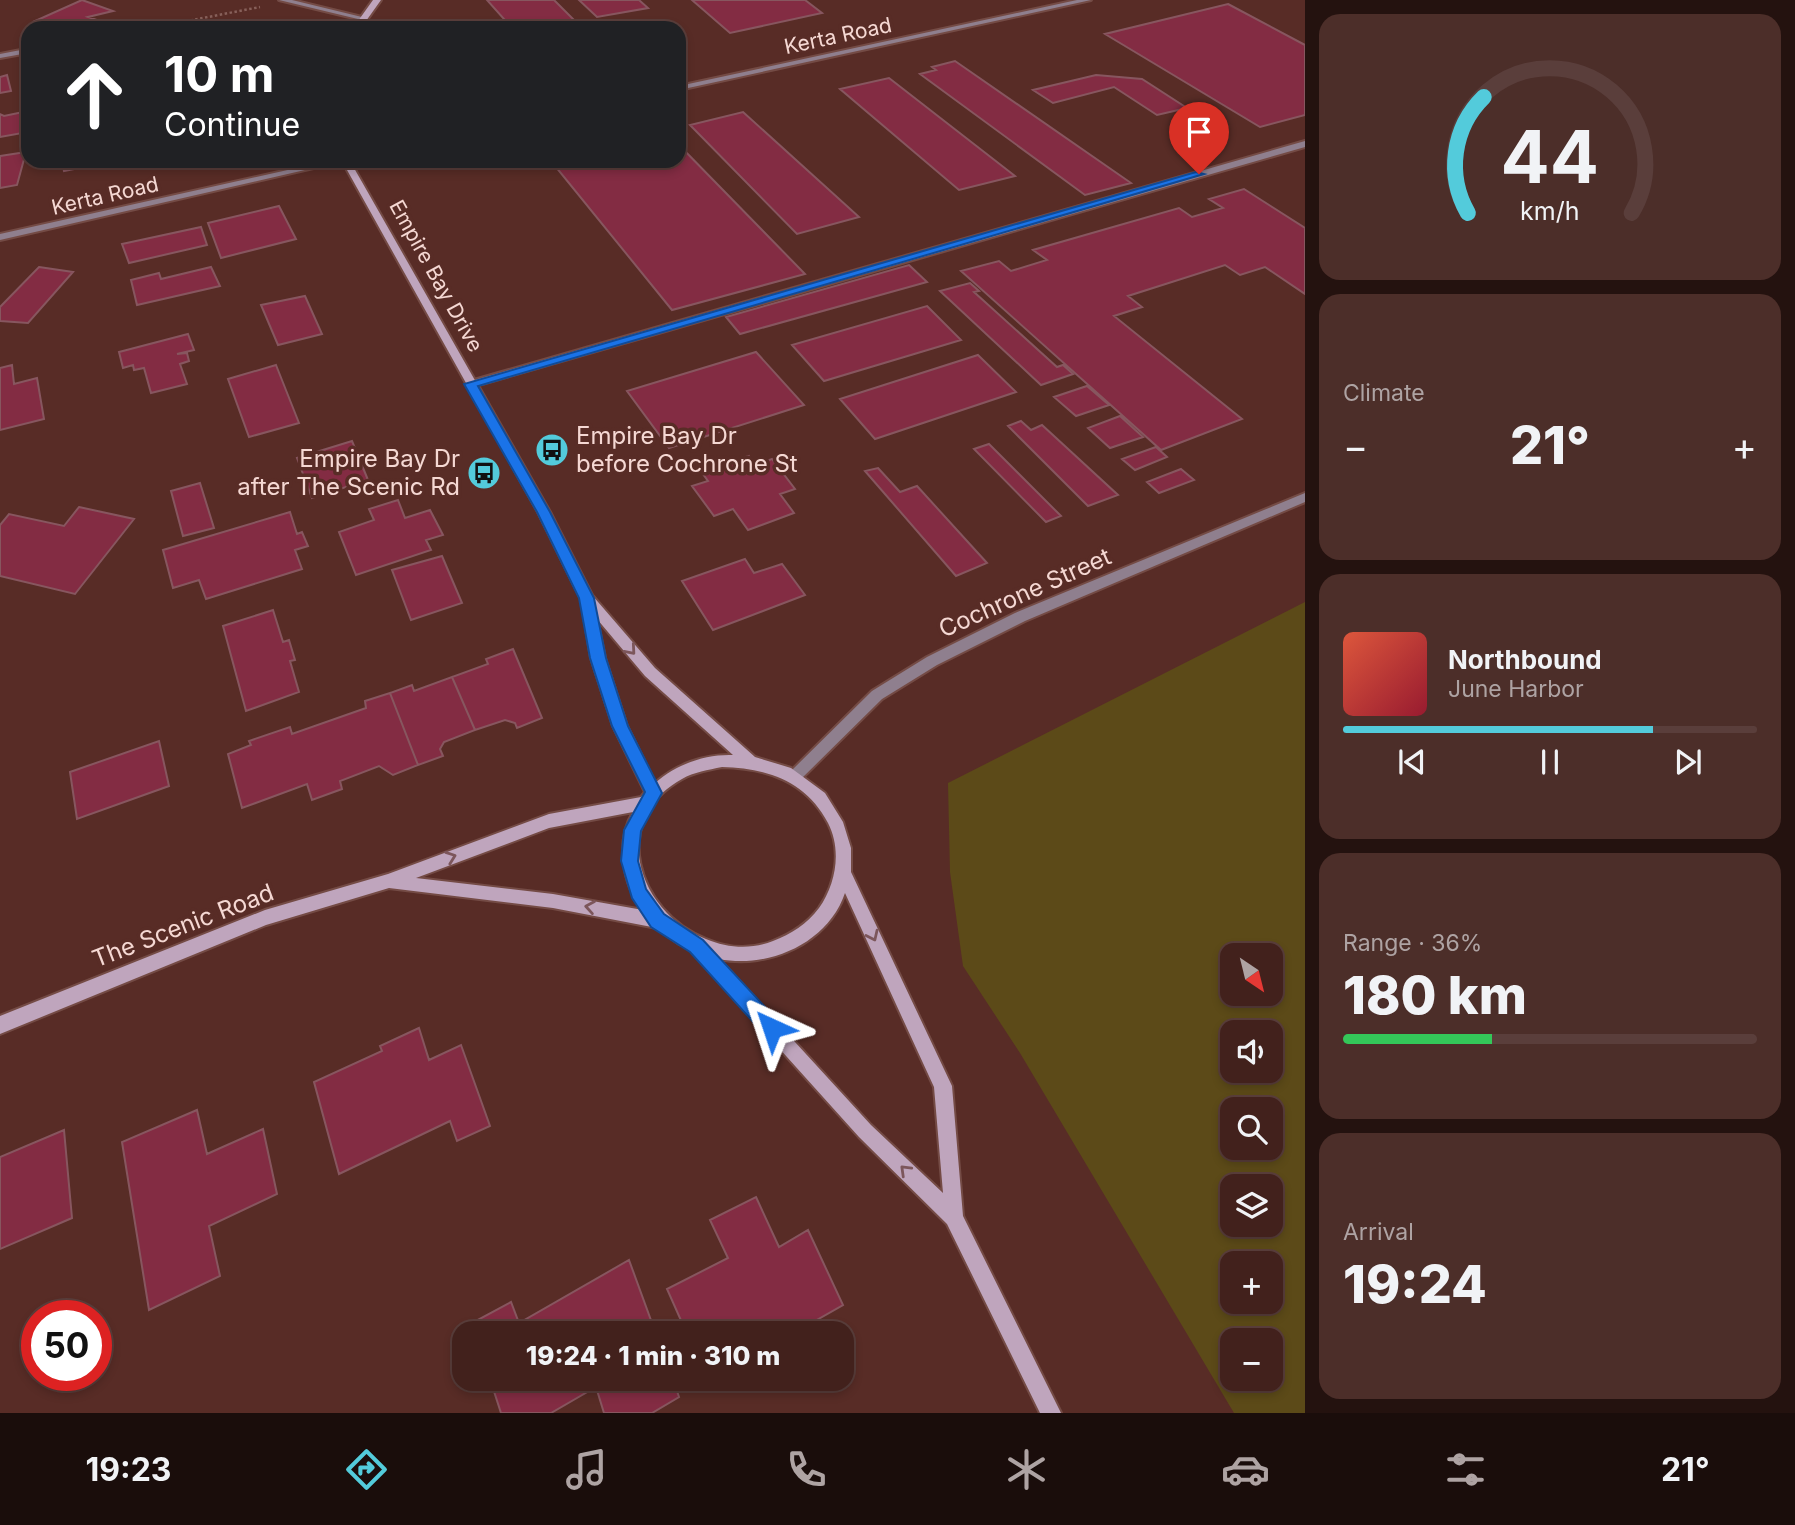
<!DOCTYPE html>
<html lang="en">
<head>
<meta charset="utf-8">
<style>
  :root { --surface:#42211c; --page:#4c2e29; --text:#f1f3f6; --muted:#aea3a3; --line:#5a3e3b; --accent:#53cbdb }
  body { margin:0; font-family:Inter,sans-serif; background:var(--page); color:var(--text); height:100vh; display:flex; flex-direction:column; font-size:26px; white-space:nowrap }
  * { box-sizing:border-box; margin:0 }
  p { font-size:23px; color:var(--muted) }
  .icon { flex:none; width:38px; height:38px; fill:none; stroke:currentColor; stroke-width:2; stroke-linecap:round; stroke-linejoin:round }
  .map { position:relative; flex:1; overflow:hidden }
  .details { display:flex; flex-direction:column; gap:14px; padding:14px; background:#24120f; width:490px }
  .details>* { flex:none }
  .hud { position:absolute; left:21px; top:21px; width:665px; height:147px; border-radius:21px; box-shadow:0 4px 10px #0003,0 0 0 2px var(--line); background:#202124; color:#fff; overflow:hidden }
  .needle { width:46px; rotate:145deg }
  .tools { position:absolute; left:1220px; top:943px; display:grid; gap:14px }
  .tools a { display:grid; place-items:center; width:63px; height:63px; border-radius:14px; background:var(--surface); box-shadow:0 4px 10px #0003,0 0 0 2px var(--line); font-size:35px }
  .speed { position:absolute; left:21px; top:1300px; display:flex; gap:14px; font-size:35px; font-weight:700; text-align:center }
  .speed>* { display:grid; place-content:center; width:91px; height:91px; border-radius:50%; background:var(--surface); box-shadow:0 4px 10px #0003,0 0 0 2px var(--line); line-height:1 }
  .speed .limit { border:10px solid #d22; background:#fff; color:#111 }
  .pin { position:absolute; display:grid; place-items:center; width:60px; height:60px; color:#fff; margin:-72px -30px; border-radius:50% 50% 50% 0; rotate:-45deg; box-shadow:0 0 7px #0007 }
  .pin .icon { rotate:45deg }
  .me { position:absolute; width:77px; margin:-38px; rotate:318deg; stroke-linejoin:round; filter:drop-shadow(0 0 5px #0008) }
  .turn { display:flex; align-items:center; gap:24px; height:147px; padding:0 28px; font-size:32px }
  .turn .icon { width:91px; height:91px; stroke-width:2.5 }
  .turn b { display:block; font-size:49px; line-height:60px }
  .big { font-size:52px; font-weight:800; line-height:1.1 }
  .details .card { flex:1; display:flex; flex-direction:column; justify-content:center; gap:10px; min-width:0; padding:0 24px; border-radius:21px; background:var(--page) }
  .details .dial { align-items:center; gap:0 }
  .dial svg { height:182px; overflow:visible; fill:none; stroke:var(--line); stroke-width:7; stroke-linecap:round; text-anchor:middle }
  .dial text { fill:var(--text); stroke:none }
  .song { display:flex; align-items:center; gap:21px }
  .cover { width:84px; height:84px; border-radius:10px; background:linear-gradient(135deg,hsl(10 70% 55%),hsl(350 70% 35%)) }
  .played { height:7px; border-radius:4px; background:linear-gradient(90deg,var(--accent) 75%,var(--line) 75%) }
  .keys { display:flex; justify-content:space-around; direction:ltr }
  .heat { display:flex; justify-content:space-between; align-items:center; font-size:38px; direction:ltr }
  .charge { height:10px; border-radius:5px; background:linear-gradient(90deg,#34c759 36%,var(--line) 0) }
  .trip { position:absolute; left:452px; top:1321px; width:402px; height:70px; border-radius:21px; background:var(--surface); box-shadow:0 4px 10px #0003,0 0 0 2px var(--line); font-weight:800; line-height:70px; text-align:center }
  .dock { display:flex; height:112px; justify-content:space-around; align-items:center; background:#1a0d0b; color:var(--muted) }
  .dock .icon { width:49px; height:49px }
  .dock .active { color:var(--accent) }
  .dock b { font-size:32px; color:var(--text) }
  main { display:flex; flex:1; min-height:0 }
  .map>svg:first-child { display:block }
  .green { fill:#5c4a18; fill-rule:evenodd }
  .building { fill:#832c43; stroke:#87565f; stroke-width:2 }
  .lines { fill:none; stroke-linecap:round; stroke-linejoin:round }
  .lane-casing { stroke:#744b45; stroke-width:4 }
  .street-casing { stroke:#744b45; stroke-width:4 }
  .secondary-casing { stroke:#744b45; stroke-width:4 }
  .path { stroke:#87605a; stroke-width:2.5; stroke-dasharray:2.5 2.5; stroke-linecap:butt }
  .lane { fill:#8f7f8e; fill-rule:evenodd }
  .street { fill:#8f7f8e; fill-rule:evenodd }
  .secondary { fill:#bfa5bd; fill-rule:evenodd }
  .oneway { stroke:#7c565b }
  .route { fill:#1a73e8; stroke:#114b97; stroke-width:2 }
  .labels { text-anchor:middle; stroke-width:7; stroke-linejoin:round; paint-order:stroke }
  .far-street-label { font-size:21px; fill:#f5d8d3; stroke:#582c26 }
  .poi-label { font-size:24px; fill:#f5d8d3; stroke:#582c26; text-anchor:start }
  .street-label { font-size:24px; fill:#f5d8d3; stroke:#582c26 }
</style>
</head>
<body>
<main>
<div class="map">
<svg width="1305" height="1413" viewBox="0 0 1305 1413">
  <rect width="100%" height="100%" fill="#582c26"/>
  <path class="green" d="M1305,602V1413H1234L1020,1053L963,966L950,872L948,783ZM1232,956H1270V994H1232ZM1270,1032V1071H1232V1032ZM1232,1110H1270V1148H1232ZM1232,1186H1270V1225H1232ZM1232,1264H1270V1302H1232ZM1270,1340V1379H1232V1340Z"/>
  <path class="building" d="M82,0L113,11L88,17L103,22L89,28L54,26L35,21Z
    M487,0H554L582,28H512Z
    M579,0H639L648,8L597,17Z
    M692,0H805L822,13L730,33Z
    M1228,4L1305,45V115L1260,127L1105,34Z
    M955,61L1131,183L1085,195L920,74L936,70L932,67Z
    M7,75L11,91L0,93V77Z
    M1096,75L1142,79L1187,108L1157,115L1114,87L1053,103L1033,90Z
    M889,78L1015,176L959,190L840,89Z
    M28,111V132L0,137V114L4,116Z
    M743,112L859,217L797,234L690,125Z
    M679,145L805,274L672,310L551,161H679Z
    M26,152L17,185L0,188V156Z
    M62,161H114L64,171Z
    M1244,189L1305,228V294L1265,267L1240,275L1225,265L1128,296L1142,307L1114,316L1242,419L1161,450L961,271L999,261L1011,271L1047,260L1033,250L1179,208L1192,217L1223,208L1209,199Z
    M279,206L296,239L221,258L208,223Z
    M201,227L207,245L129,263L122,244Z
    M909,265L927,282L740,334L726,317Z
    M39,267L73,272L28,323L0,321V307Z
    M211,267L220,286L137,305L131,280L159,273L161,279Z
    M970,283L979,291L974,292L1057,367L1063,365L1073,374L1041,385L940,291Z
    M305,296L322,334L278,345L261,305Z
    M927,306L961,340L824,381L792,345Z
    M188,334L194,350L177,354L187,353L189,361L180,364L187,384L151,393L144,368L134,370L133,365L123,368L119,352Z
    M756,352L804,405L669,448L627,391Z
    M978,355L1016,392L875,439L840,399Z
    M12,365L14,384L37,378L44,419L0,430V368Z
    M276,365L299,423L249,437L228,379Z
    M1087,386L1109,405L1076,416L1054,397Z
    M1120,416L1143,437L1110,448L1088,428Z
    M1021,421L1031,430L1042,425L1118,495L1088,506L1008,426Z
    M352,441L368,480L312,498L297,458Z
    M989,444L1061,516L1046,522L974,449Z
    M1156,447L1167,457L1135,470L1122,459Z
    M749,456L756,465L772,459L795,489L780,494L794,513L748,530L733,509L714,516L692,486L708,481L700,470Z
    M878,468L900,492L917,486L987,563L956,576L865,471Z
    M1181,469L1194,480L1159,493L1147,482Z
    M200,483L214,528L183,536L171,491Z
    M398,500L405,518L430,510L443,535L426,540L431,550L356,575L339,532L374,520L369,509Z
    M79,507L134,519L75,594L0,576V525L9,514L64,526Z
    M290,512L297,534L302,532L308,546L295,550L302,569L206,599L199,580L173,588L163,550Z
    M442,556L462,603L411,620L392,570Z
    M745,559L754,573L782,564L805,595L713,630L682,581Z
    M273,610L283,642L289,640L295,660L290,661L299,692L246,711L223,626Z
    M513,649L542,718L517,728L515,723L505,720L475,730L452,677L488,664L486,659Z
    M452,677L475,730L444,742L440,749L443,756L418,765L390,693L412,685L414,691Z
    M390,693L418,765L393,775L379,766L340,781L342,789L312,800L307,784L242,808L228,754L251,745L249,741L290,727L292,734L366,708L365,701Z
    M159,741L169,786L77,819L70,772Z
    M419,1028L429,1060L461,1045L490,1126L457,1141L450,1121L339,1174L314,1082L382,1051L380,1046Z
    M197,1110L207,1154L263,1129L277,1194L209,1226L220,1276L149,1310L122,1142Z
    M64,1130L72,1218L0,1249V1157Z
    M756,1197L779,1247L808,1230L843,1305L792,1334H687L667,1289L728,1258L710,1220Z
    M629,1260L656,1334H475L472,1323L511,1302L519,1323Z
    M490,1379H673L679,1397L652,1413H604L596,1387L551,1413H501Z"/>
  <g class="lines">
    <defs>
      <path id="lane" d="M1305,141V147L475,386L471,387L466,384L467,382Z"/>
      <path id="street" d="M279,0H292L366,18L362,20Z
        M1077,0H1091L679,90V86Z
        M26,49L28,53L0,58V54Z
        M328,161H344L0,240V234Z
        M1305,493V502L1025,621L937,665L882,699L799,781L794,783L789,781L787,777L789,773L872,691L927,657L1015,613Z"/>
      <path id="secondary" d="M373,0H381L361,28H353Z
        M342,161H350L550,512L592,595L655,668L755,757L791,768L825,793L843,822L851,848V872L952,1086L963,1216L1061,1413H1040L947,1224L859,1137L689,948L679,944L657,928L553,908L389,888L266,925L0,1034V1016L265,910L388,874L549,814L641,797L645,792L613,726L591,658L581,599L538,512ZM597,619L645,676L733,755C705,754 677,764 655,783L627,726L605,658ZM722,767C767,768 806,781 828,823C842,850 836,884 819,908C807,924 791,934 773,941C751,950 727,948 706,939C637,912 608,820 682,779C694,772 708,770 722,767ZM633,812C616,841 622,884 643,910L553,894L416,878L549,828ZM845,893L934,1087L943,1193L871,1125L719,959C769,969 828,943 845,893Z"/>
    </defs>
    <use href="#lane" class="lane-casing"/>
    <use href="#street" class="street-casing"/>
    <use href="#secondary" class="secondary-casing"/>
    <path class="path" d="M151,28L260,7"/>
    <use href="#lane" class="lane"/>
    <use href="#street" class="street"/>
    <use href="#secondary" class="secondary"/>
  </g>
  <defs><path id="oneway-chevron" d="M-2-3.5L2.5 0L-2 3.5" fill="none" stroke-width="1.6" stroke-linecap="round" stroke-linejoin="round" transform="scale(1.75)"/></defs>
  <g class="oneway">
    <use href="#oneway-chevron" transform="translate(631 650) rotate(49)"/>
    <use href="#oneway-chevron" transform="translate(451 857) rotate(-20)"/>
    <use href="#oneway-chevron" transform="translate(590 907) rotate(-170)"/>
    <use href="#oneway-chevron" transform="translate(873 936) rotate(65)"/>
    <use href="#oneway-chevron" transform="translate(905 1170) rotate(-136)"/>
  </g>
  <path class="route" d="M1196,172L1204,174L478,386L550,512L594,598L606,658L628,726L662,793L641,831L638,861L646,889L664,914L703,940L778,1021L781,1028L778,1035L772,1038L765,1035L690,952L651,927L632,898L621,861L624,830L645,792L612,726L590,658L579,598L537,512L464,384Z"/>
  <defs>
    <symbol id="bus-disc" viewBox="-11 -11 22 22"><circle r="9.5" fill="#53cbdb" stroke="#582c26"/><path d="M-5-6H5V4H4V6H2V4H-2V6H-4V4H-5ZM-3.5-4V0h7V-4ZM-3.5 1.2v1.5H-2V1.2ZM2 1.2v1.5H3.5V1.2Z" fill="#111"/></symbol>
  </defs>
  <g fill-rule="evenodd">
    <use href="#bus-disc" x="533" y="431" width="38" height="38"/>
    <use href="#bus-disc" x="465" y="454" width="38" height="38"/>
  </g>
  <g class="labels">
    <g class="far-street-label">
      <text transform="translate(838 36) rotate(-12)" y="7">Kerta Road</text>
      <text transform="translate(105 196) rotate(-13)" y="7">Kerta Road</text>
      <text transform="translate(436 276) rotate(61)" y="7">Empire Bay Drive</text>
    </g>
    <g class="poi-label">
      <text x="576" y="444">Empire Bay Dr<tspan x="576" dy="28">before Cochrone St</tspan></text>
      <text x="460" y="467" text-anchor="end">Empire Bay Dr<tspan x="460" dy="28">after The Scenic Rd</tspan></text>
    </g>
    <g class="street-label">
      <text transform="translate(1025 593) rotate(-24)" y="8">Cochrone Street</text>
      <text transform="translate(183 926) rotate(-21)" y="8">The Scenic Road</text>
    </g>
  </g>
</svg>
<div class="tools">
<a><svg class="needle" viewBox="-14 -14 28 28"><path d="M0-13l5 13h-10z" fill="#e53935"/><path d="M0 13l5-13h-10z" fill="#aea3a3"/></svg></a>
<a><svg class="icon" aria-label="sound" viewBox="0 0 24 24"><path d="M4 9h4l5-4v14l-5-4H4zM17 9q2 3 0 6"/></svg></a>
<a><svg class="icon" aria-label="search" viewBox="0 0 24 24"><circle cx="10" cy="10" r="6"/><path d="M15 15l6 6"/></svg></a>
<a><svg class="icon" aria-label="layers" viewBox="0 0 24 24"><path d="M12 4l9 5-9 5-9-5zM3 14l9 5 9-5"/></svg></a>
<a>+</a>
<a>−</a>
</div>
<div class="speed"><div class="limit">50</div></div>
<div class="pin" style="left:1199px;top:174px;background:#d93025"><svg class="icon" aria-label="arrive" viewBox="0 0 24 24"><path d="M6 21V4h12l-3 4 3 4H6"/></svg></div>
<svg class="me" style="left:772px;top:1028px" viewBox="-20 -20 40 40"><path d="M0-17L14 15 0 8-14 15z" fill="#1a73e8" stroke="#fff" stroke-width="4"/></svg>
<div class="trip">19:24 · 1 min · 310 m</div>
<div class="hud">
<div class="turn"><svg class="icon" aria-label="ahead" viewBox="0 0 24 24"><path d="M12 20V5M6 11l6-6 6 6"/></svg><div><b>10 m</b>Continue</div></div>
</div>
</div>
<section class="details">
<div class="card dial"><svg viewBox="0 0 100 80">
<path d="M14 69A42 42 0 1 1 86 69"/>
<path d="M14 69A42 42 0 0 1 21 18" stroke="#53cbdb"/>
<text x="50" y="56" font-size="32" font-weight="700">44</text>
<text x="50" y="72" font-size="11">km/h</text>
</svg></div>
<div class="card"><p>Climate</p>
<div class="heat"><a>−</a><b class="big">21°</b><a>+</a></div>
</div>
<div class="card">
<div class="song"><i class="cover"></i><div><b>Northbound</b><p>June Harbor</p></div></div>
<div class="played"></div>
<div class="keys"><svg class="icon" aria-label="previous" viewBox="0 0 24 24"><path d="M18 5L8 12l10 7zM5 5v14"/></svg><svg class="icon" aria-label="pause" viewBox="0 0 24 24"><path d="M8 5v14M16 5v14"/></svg><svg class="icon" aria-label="next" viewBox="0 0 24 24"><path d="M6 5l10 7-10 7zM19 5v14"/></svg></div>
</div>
<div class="card"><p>Range · 36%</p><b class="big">180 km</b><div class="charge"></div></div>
<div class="card"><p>Arrival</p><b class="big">19:24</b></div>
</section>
</main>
<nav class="dock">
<b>19:23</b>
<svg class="icon active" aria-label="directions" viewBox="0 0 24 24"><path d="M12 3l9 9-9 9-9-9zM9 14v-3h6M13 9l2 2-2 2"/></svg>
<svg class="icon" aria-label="music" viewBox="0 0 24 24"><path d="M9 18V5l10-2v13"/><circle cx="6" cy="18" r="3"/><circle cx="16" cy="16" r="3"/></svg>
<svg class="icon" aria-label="phone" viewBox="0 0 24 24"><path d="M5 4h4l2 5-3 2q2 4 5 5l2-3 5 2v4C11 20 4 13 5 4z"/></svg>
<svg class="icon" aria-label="climate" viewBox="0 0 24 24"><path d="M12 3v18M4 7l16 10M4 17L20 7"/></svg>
<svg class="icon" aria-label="car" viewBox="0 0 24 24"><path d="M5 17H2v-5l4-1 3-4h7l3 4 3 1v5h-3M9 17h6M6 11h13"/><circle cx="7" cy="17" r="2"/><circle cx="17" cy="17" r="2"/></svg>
<svg class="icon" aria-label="filters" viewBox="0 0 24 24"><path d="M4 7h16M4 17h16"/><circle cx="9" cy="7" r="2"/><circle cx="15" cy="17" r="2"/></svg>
<b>21°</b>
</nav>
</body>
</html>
